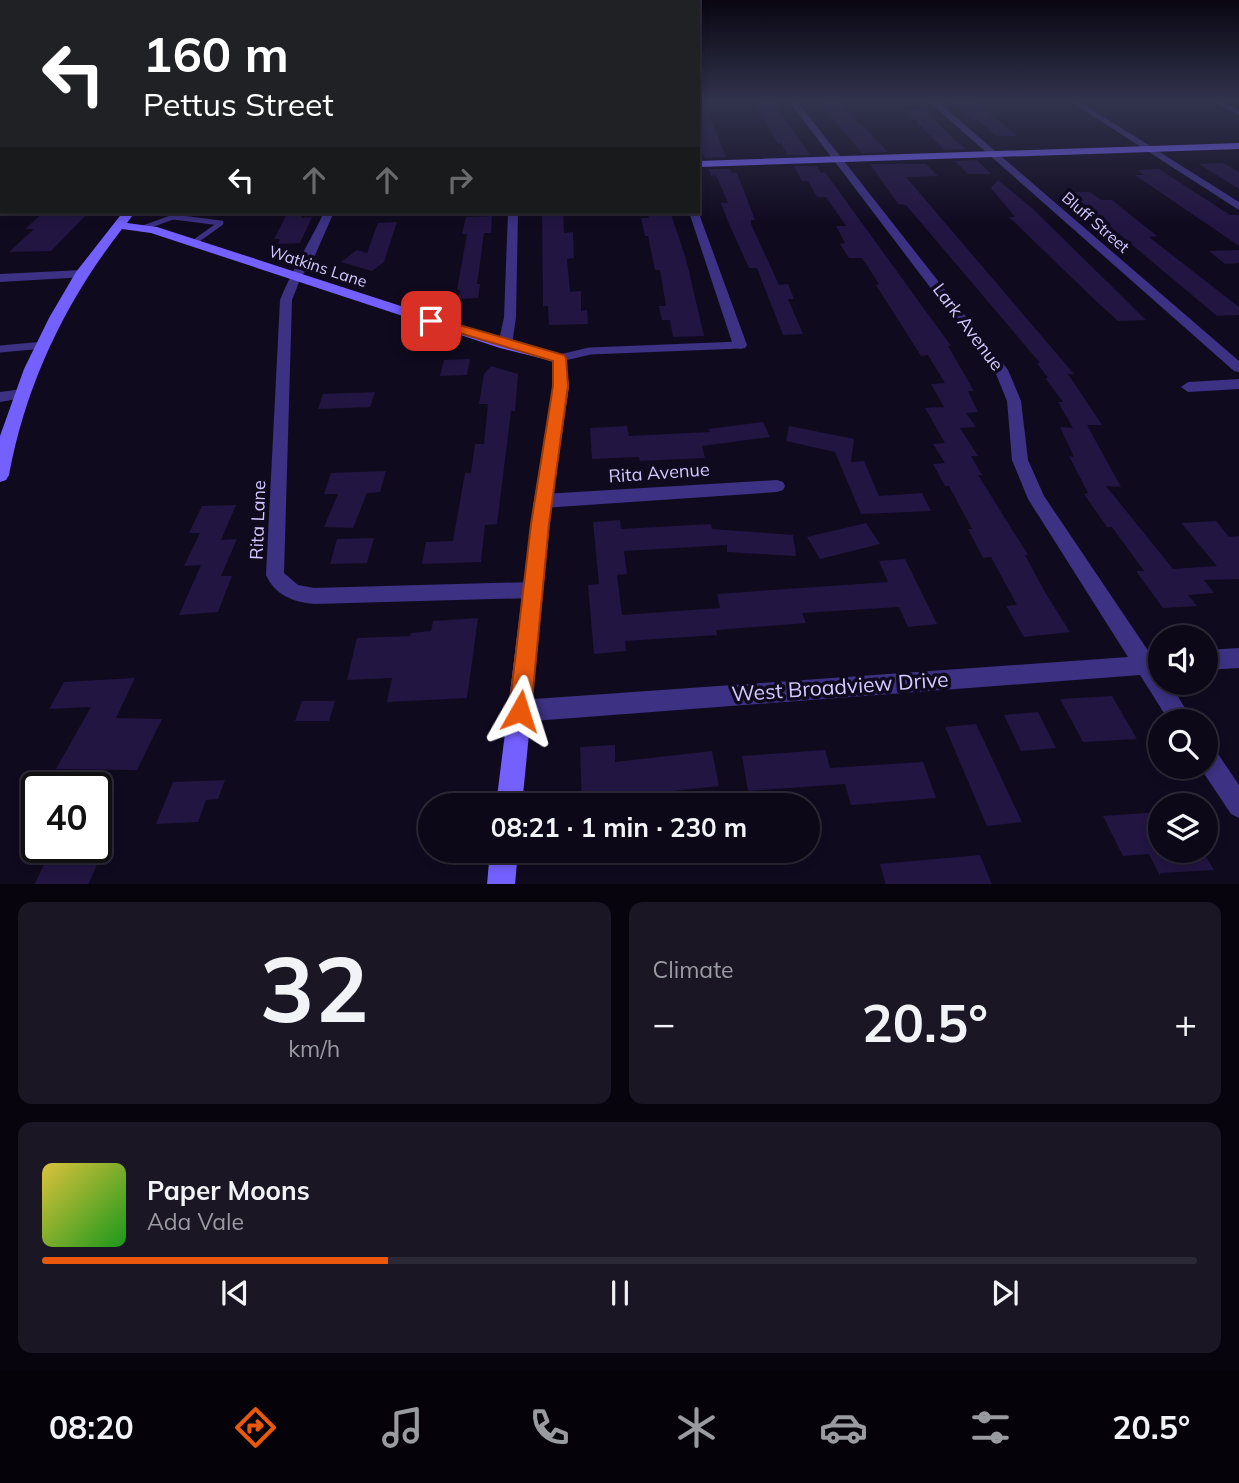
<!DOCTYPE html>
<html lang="en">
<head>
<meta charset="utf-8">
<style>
  :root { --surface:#0c0817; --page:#1a1624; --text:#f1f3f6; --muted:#9a9aa1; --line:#2c2936; --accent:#ea580c }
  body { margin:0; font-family:Mulish,sans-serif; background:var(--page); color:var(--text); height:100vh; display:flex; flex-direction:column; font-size:26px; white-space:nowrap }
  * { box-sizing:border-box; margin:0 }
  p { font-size:23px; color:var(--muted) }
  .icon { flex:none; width:38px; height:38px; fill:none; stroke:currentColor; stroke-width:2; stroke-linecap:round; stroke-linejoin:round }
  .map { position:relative; height:884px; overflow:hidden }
  .sheet { display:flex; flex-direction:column; gap:18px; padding:18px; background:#07040d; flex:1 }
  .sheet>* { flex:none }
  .banner { position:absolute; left:0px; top:0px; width:700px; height:214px; box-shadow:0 4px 10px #0003,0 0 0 2px var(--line); background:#202124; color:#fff; overflow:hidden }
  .buttons { position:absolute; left:1148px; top:625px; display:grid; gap:14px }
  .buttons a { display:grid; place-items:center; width:70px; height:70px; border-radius:50%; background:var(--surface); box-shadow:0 4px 10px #0003,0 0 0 2px var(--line); font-size:35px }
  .speed { position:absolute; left:21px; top:772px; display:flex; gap:14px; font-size:35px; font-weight:700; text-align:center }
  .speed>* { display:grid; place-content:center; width:91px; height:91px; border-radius:50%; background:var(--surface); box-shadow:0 4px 10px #0003,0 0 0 2px var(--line); line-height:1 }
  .speed .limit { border:4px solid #111; border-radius:10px; background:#fff; color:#111 }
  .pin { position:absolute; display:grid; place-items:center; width:60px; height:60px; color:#fff; margin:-30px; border-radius:14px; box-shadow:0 4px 10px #0006 }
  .me { position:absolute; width:77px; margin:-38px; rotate:6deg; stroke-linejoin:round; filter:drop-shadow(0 0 5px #0008) }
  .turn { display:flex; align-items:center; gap:24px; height:147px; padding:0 28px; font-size:32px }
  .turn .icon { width:91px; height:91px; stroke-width:2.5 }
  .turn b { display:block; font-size:49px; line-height:60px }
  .lanes { display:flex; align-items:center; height:66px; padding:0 28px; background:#0003; justify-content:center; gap:35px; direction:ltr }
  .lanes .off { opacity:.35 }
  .big { font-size:52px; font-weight:700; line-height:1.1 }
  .sheet .widget { flex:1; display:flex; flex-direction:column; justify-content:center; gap:10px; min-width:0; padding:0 24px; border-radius:14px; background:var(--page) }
  .sheet .dial { align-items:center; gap:0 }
  .dial b { font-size:91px; line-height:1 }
  .song { display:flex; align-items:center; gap:21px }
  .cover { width:84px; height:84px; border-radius:10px; background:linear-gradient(135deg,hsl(50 70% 55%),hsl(120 70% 35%)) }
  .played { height:7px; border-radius:4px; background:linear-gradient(90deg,var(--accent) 30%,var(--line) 30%) }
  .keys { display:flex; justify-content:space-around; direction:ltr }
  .heat { display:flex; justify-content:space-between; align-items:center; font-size:38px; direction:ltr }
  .sheet .tiles { flex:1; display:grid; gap:18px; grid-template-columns:1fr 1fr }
  .widget:last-child { grid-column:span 2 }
  .trip { position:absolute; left:418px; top:793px; width:402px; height:70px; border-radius:35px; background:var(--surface); box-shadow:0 4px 10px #0003,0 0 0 2px var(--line); font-weight:700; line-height:70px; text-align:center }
  .tab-bar { display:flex; height:112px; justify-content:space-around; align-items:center; background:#050309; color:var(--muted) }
  .tab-bar .icon { width:49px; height:49px }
  .tab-bar .on { color:var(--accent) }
  .tab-bar b { font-size:32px; color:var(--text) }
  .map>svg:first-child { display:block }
  .building { fill:#221542 }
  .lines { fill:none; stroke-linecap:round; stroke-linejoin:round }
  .lane-far1 { stroke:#3c3183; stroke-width:5 }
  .lane { stroke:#3c3183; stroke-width:7 }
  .street { fill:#3c3183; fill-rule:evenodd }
  .secondary { fill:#7460ff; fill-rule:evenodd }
  .route { fill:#ea580c; stroke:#983908; stroke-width:2 }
  .labels { text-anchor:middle; stroke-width:7; stroke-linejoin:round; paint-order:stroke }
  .far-street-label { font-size:16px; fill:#d4c9ff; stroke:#100a1f }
  .street-label { font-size:18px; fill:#d4c9ff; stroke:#100a1f }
  .near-street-label { font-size:21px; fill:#d4c9ff; stroke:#100a1f }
</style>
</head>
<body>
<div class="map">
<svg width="1239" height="885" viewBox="0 0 1239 885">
  <rect width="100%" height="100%" fill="#100a1f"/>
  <path class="building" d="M698,100H703L726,157L705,158L698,144Z
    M754,100H772L810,155H788L781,143L778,144Z
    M817,100H838L888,152L862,153Z
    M974,100L1017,136H997L977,120H972L951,101Z
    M924,109L955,140L966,149L944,150L905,110Z
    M977,160L991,174H968L955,161Z
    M1223,163L1239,172V189L1199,164Z
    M870,164H926L938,176L906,177L1074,374H1068L1102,425H1087L1121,487L1106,486L1173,569L1217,566L1181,523L1216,521L1229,537L1239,536V579L1204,580L1214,593L1188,595L1197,606L1163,608L1136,571H1144L1112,527H1107L1084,494L1088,493L1069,456L1074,457L1060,427L1073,428L1058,402H1063L1045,378H1048L1037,363H1040L906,205L898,204Z
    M794,166H817L821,173L825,172L951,346H948L974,391H968L978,412L966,413L976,427L960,428L978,456H971L982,475H978L1028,555H1025L1046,594L1070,632L1024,637L1006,606L1017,605L991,557L983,558L968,529H972L949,486H945L933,464L945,463L933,444L945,443L925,408L944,407L931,384L945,383L928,355L921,356L876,285L879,284L862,258H849L840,244L845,243L836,226H846L826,197H817L808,181H802Z
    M709,169H730L732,173H737L755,220H751V224L779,285L788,284L794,299H788L803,334L783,335L757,268H749L729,224L721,203H728L716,175L711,176Z
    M1159,169L1230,215H1239V246L1135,175H1144L1138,170Z
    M998,180L1032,208L1146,320L1118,321L1097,302L1009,217H1015L991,188Z
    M1069,192H1090L1101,200H1112L1157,236L1149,237L1239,307V315L1217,316Z
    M44,212H89L51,251L9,252L34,229H25Z
    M288,212H305L301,218L312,217L300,243L278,244L280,239H274Z
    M542,212H563L564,233L573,232L574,258L567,259L570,292L581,291V311L587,310L588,324L549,325L548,306H543Z
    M647,212H668L672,217L686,259L704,336L673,337L670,320H662L659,306H666L660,270H655L648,236H645L641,218H649Z
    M492,216L491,233H484L477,284H480L478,298L459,299L460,290H457L467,234H462L466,217Z
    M397,222L384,262L372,271L341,262L357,250L367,253L378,223Z
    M1239,250V263L1225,264L1209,251Z
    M470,359L467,375L440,376L444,360Z
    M491,366L518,374L515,411H511L497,524L485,525L481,562L422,564L426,542L453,541L465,473H471L475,444H484L488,404H479L484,374Z
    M375,392L370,407L318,409L323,394Z
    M763,422L770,437L702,446L705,458L640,461L639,457L592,459L590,428L627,426L629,436L710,432L708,429Z
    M789,426L854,439L851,462L864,461L879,496L922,493L931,511L861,514L835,452L786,441Z
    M386,471L380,492L367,493L353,528L324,527L338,494H324L331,473Z
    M236,505L221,540L237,539L221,576H232L218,612L179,615L201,565L184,566L200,533H189L202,506Z
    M620,520L621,529L711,524L712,529L793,535L796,556L727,552V545L624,551L627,574L617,575L622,615L720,608L717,594L888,582L879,561L905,559L937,624L908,627L899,607L802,613L806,623L716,630L717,635L625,641L626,651L594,654L588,585L599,584L593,522Z
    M866,523L880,544L820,559L807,537Z
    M374,538L367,563L330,564L337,539Z
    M478,618L467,698L387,702L392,678L347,680L357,638L410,636L411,633L431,631L433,621Z
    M135,678L116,718L162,719L137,770L56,769L91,707L49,709L64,682Z
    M1112,696L1137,739L1083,742L1060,699Z
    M302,701H335L329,721H295Z
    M1038,712L1056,748L1021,751L1004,715Z
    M976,724L1022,822L987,826L945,727Z
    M615,745V762L712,751L719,786L618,797V805H582L580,747Z
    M825,750L830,768L923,762L936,798L851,805L845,784L748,791L742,756Z
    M225,780L218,799L206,800L198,822L156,824L173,782Z
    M1160,812V850H1202L1214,870L1160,873V876L1149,854L1123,856L1103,816Z
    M53,847H105L88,885H34Z
    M980,855L992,885H886L880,864Z"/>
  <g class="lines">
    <path class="lane-far1" d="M143,228L173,217L221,223L193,243"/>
    <path class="lane" d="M0,349L44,345
      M560,358L590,351L740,345"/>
    <path class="street" d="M788,100H796L1008,370L1021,401L1028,460L1044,496L1151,655L1160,654V682H1169L1193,721H1169L1140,675L520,722L512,719L509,711L512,703L520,700L1128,657L1028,499L1012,460L1007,401L996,374Z
      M927,100H936L1239,361V372L1234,371Z
      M1068,100H1077L1239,202V210Z
      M1209,100H1219L1239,110V115Z
      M0,129H2V135H0Z
      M0,184H2V190H0Z
      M698,211L747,345L745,348L740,349L733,345L689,212Z
      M324,212H334L312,262L301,277L292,300L284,573L298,585L314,588L532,582L539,584L542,590L539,596L532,598L314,604C293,602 275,595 266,575L280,300C292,270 310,242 324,212Z
      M508,212H518L516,317L512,345L505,349L498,345L504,317Z
      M82,270L88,274L86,277L0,282V274Z
      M1239,379V389L1188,392L1181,387L1188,382Z
      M23,389L28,391L30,394L28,397L0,402V392Z
      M777,480L783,482L785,486L783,490L777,492L543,508L537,506L534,501L537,496L543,494Z
      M1239,648V668L1206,670V650Z
      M1206,745L1214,748L1239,785V818L1231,814L1199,766H1206Z"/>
    <path class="secondary" d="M1239,143V149L698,167V161Z
      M123,212H135L127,223L157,227L509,341L565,355L569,386L552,501L522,805H496L534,501L553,386L552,361L500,348L151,233L122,229C65,302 26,384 9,475L6,480L0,482V436L24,369L49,318L76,272Z
      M490,850H518L515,885H487Z"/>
  </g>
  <linearGradient id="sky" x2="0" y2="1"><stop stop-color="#090611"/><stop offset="0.45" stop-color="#31334d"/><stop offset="1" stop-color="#31334d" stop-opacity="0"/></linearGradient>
  <rect width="1239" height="224" fill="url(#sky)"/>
  <path class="route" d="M431,317L564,355L566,358L568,386L549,524L531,711L528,719L520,722L512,719L509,711L531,524L553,386V361L426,323L424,321Z"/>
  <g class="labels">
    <g class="far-street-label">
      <text transform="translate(1096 222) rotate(41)" y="6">Bluff Street</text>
      <text transform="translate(318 266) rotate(18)" y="6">Watkins Lane</text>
    </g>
    <g class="street-label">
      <text transform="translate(968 327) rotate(53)" y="6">Lark Avenue</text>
      <text transform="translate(659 473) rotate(-4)" y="6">Rita Avenue</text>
      <text transform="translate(258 520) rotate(-88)" y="6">Rita Lane</text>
    </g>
    <g class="near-street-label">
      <text transform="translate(840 687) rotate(-4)" y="7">West Broadview Drive</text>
    </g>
  </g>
</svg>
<div class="buttons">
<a><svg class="icon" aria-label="sound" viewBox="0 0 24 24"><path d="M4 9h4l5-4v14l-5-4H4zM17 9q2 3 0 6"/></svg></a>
<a><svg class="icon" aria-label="search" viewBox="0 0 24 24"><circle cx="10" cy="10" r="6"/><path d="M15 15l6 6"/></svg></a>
<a><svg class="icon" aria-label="layers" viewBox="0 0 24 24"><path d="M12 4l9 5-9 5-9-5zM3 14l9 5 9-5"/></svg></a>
</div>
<div class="speed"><div class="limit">40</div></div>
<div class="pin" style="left:431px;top:321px;background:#d93025"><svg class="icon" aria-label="arrive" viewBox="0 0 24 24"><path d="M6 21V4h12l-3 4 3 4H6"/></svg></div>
<svg class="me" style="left:520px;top:711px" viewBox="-20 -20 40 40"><path d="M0-17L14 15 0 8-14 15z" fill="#ea580c" stroke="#fff" stroke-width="4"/></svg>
<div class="trip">08:21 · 1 min · 230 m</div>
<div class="banner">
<div class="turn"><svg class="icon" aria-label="left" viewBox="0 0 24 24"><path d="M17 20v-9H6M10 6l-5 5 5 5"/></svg><div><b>160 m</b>Pettus Street</div></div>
<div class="lanes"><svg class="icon" aria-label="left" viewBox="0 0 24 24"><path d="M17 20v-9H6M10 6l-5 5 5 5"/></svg><svg class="icon off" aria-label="ahead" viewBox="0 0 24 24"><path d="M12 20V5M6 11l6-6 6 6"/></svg><svg class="icon off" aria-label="ahead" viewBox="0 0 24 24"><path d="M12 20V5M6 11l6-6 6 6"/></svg><svg class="icon off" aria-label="right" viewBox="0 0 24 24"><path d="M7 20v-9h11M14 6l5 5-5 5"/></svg></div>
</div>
</div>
<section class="sheet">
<div class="tiles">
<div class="widget dial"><b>32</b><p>km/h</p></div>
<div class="widget"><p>Climate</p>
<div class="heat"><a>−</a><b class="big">20.5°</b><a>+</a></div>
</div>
<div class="widget">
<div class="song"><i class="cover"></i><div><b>Paper Moons</b><p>Ada Vale</p></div></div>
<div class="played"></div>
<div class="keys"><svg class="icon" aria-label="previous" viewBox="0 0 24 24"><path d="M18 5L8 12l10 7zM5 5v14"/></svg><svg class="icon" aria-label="pause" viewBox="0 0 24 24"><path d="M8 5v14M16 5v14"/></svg><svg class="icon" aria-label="next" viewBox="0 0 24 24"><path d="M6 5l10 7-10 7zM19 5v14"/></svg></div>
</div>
</div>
</section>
<nav class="tab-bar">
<b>08:20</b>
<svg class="icon on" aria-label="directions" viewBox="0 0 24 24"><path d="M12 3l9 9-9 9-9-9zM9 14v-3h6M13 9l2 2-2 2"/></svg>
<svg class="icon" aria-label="music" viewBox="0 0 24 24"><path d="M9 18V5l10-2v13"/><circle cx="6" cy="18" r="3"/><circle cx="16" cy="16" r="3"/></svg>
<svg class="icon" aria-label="phone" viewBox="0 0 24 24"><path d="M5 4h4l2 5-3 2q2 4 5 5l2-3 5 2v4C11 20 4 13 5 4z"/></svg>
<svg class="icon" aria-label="climate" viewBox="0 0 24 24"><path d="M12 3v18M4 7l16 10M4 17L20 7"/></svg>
<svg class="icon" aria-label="car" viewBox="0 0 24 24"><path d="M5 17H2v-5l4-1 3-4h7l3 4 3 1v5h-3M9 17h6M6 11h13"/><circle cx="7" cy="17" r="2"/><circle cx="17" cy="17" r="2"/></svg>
<svg class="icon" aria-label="filters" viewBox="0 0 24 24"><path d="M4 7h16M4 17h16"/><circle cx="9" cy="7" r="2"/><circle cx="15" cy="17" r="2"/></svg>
<b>20.5°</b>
</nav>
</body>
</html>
